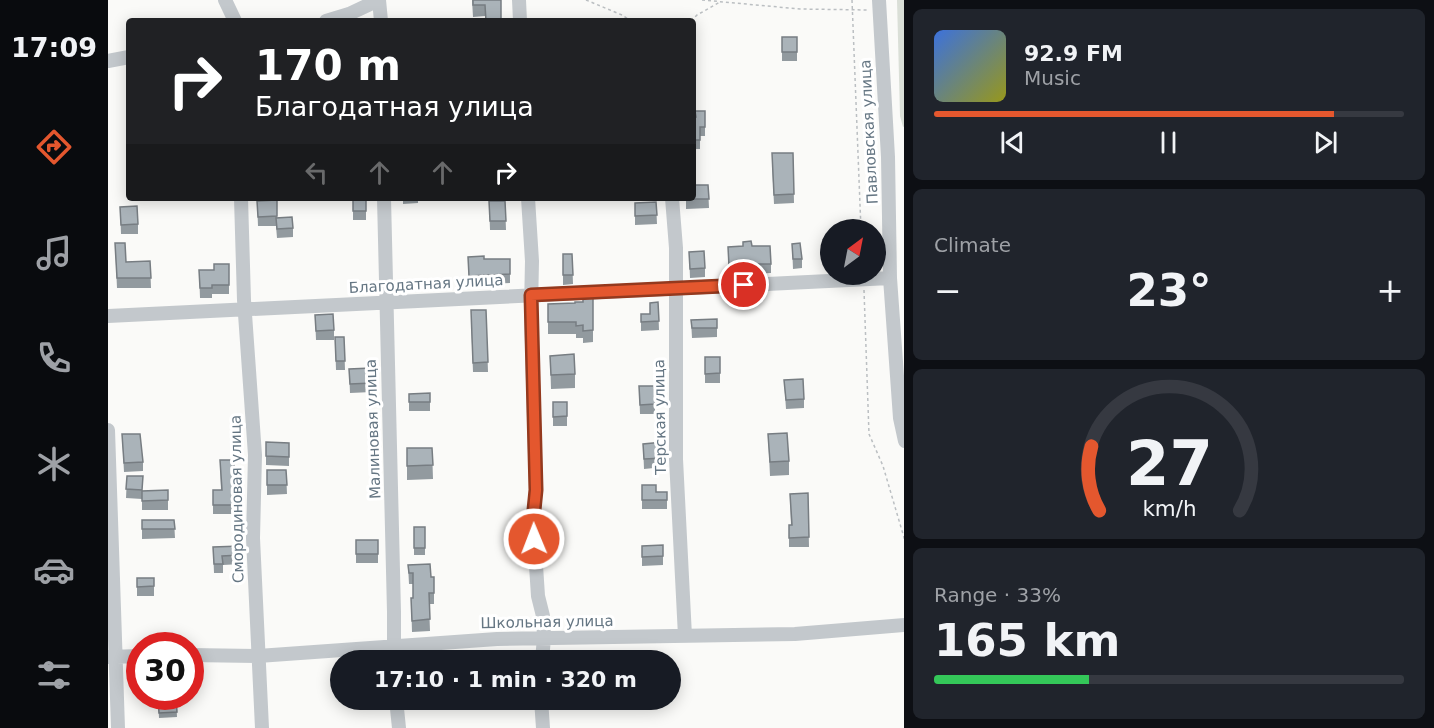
<!DOCTYPE html>
<html lang="en">
<head>
<meta charset="utf-8">
<style>
  :root { --surface:#171b24; --page:#20242c; --text:#f1f3f6; --muted:#9ea1a6; --line:#363941; --accent:#e4572e }
  body { margin:0; font-family:"DejaVu Sans",sans-serif; background:var(--page); color:var(--text); height:100vh; display:flex; flex-direction:column; font-size:22px; white-space:nowrap }
  * { box-sizing:border-box; margin:0 }
  p { font-size:20px; color:var(--muted) }
  .icon { flex:none; width:33px; height:33px; fill:none; stroke:currentColor; stroke-width:2; stroke-linecap:round; stroke-linejoin:round }
  .map { position:relative; flex:1; overflow:hidden }
  .side { display:flex; flex-direction:column; gap:9px; padding:9px; background:#0d0f14; width:530px }
  .side>* { flex:none }
  .hud { position:absolute; left:18px; top:18px; width:570px; height:183px; border-radius:6px; box-shadow:0 3px 15px #0003; background:#202124; color:#fff; overflow:hidden }
  .needle { width:39px; rotate:32deg }
  .buttons { position:absolute; left:712px; top:219px; display:grid; gap:12px }
  .buttons a { display:grid; place-items:center; width:66px; height:66px; border-radius:50%; background:var(--surface); box-shadow:0 3px 15px #0003; font-size:30px }
  .speed { position:absolute; left:18px; top:632px; display:flex; gap:12px; font-size:30px; font-weight:700; text-align:center }
  .speed>* { display:grid; place-content:center; width:78px; height:78px; border-radius:50%; background:var(--surface); box-shadow:0 3px 15px #0003; line-height:1 }
  .speed .limit { border:9px solid #d22; background:#fff; color:#111 }
  .pin { position:absolute; display:grid; place-items:center; width:51px; height:51px; color:#fff; margin:-26px; border:3px solid #fff; border-radius:50%; box-shadow:0 2px 6px #0007 }
  .me { position:absolute; width:66px; margin:-33px; rotate:359deg; stroke-linejoin:round; filter:drop-shadow(0 0 4px #0008) }
  .turn { display:flex; align-items:center; gap:21px; height:126px; padding:0 30px; font-size:27px }
  .turn .icon { width:78px; height:78px; stroke-width:2.5 }
  .turn b { display:block; font-size:42px; line-height:51px }
  .lanes { display:flex; align-items:center; height:57px; padding:0 30px; background:#0003; justify-content:center; gap:30px; direction:ltr }
  .lanes .off { opacity:.35 }
  .big { font-size:45px; font-weight:600; line-height:1.1 }
  .side .widget { flex:1; display:flex; flex-direction:column; justify-content:center; gap:9px; min-width:0; padding:0 21px; border-radius:9px; background:var(--page) }
  .side .dial { align-items:center; gap:0 }
  .dial svg { height:156px; overflow:visible; fill:none; stroke:var(--line); stroke-width:7; stroke-linecap:round; text-anchor:middle }
  .dial text { fill:var(--text); stroke:none }
  .song { display:flex; align-items:center; gap:18px }
  .cover { width:72px; height:72px; border-radius:9px; background:linear-gradient(135deg,hsl(220 70% 55%),hsl(60 70% 35%)) }
  .played { height:6px; border-radius:3px; background:linear-gradient(90deg,var(--accent) 85%,var(--line) 85%) }
  .keys { display:flex; justify-content:space-around; direction:ltr }
  .heat { display:flex; justify-content:space-between; align-items:center; font-size:33px; direction:ltr }
  .charge { height:9px; border-radius:4px; background:linear-gradient(90deg,#34c759 33%,var(--line) 0) }
  .trip { position:absolute; left:222px; top:650px; width:351px; height:60px; border-radius:30px; background:var(--surface); box-shadow:0 3px 15px #0003; font-weight:600; line-height:60px; text-align:center }
  main { display:flex; flex:1; min-height:0 }
  .menu { display:flex; flex-direction:column; width:108px; justify-content:space-around; align-items:center; background:#090b0e; color:var(--muted) }
  .menu .icon { width:42px; height:42px }
  .menu .current { color:var(--accent) }
  .menu b { font-size:27px; color:var(--text) }
  .map>svg:first-child { display:block }
  .green { fill:#dadfd7 }
  .lines { fill:none; stroke-linecap:round; stroke-linejoin:round }
  .path { stroke:#bbbfc2; stroke-width:1.5; stroke-dasharray:3 3; stroke-linecap:butt }
  .minor { stroke:#c3c8cc; stroke-width:14 }
  .wall { fill:#929a9f }
  .building { fill:#aab3b9; stroke:#777d82; stroke-width:1.5 }
  .route-casing { stroke:#94391e; stroke-width:15 }
  .route { stroke:#e4572e; stroke-width:10 }
  .labels { text-anchor:middle; stroke-width:6; stroke-linejoin:round; paint-order:stroke }
  .street-label { font-size:15px; fill:#657683; stroke:#fff }
</style>
</head>
<body>
<main>
<nav class="menu">
<b>17:09</b>
<svg class="icon current" aria-label="directions" viewBox="0 0 24 24"><path d="M12 3l9 9-9 9-9-9zM9 14v-3h6M13 9l2 2-2 2"/></svg>
<svg class="icon" aria-label="music" viewBox="0 0 24 24"><path d="M9 18V5l10-2v13"/><circle cx="6" cy="18" r="3"/><circle cx="16" cy="16" r="3"/></svg>
<svg class="icon" aria-label="phone" viewBox="0 0 24 24"><path d="M5 4h4l2 5-3 2q2 4 5 5l2-3 5 2v4C11 20 4 13 5 4z"/></svg>
<svg class="icon" aria-label="climate" viewBox="0 0 24 24"><path d="M12 3v18M4 7l16 10M4 17L20 7"/></svg>
<svg class="icon" aria-label="car" viewBox="0 0 24 24"><path d="M5 17H2v-5l4-1 3-4h7l3 4 3 1v5h-3M9 17h6M6 11h13"/><circle cx="7" cy="17" r="2"/><circle cx="17" cy="17" r="2"/></svg>
<svg class="icon" aria-label="filters" viewBox="0 0 24 24"><path d="M4 7h16M4 17h16"/><circle cx="9" cy="7" r="2"/><circle cx="15" cy="17" r="2"/></svg>
</nav>
<div class="map">
<svg width="797" height="728" viewBox="0 0 797 728">
  <rect width="100%" height="100%" fill="#fafaf8"/>
  <path class="green" d="M789,0H797V126L795,127L792,116Z"/>
  <g class="lines">
    <path class="path" d="M478,0L514,15L523,21
      M594,0L692,9L761,10
      M744,0L753,230
      M583,21L589,15L612,2
      M756,290L761,434L775,466L797,541"/>
    <path class="minor" d="M117,0L127,21
      M271,0L273,21
      M411,0L412,21
      M771,0L780,157L782,278L792,418L797,441
      M218,21L241,14L271,0
      M0,61L21,57
      M133,198L136,300L147,455L145,538L154,728
      M276,198L286,612V660
      M420,198L424,261L423,309L428,490L425,520L430,596L435,616L436,638L434,660
      M564,198L568,248V459L577,636
      M0,316L782,278
      M0,430L10,728
      M82,655L150,656L389,639L687,634L797,625
      M1,657L32,656
      M288,699L291,728
      M433,699L435,728"/>
  </g>
  <path class="wall" d="M364,0H393V21H377V16L365,17Z
    M674,37H689V61H674Z
    M597,111V136H592V149H585V117H588Z
    M685,153L686,203L666,204L664,163Z
    M600,185L601,208L578,209V198Z
    M295,198H310V203L295,204Z
    M245,199H258V220H245Z
    M169,200V218L185,228V237L169,238L168,226H150L149,201Z
    M381,201H397L398,230H382Z
    M548,202L549,224L527,225V203Z
    M12,207L30,224V234H13Z
    M7,243L18,262L42,261L43,288H9Z
    M684,244L694,259V268L685,269Z
    M644,246L663,264V273L645,274V276L621,275L620,247Z
    M581,252L597,268V277L582,278Z
    M455,254H464L465,284L455,285Z
    M360,257L376,259H402V283L361,285Z
    M121,264V294H104V298H92L91,270H106Z
    M485,297V342L475,343V338H468V334H440V304L467,303L475,302Z
    M550,302L551,330L533,331V314H542Z
    M378,310L380,372H365L363,319Z
    M207,315L226,330V340H208Z
    M609,319V337L584,338L583,320Z
    M227,337H236L237,370H228Z
    M442,356L467,374V388L443,389Z
    M597,357H612V383H597Z
    M241,369L264,383V392L242,393Z
    M676,380L696,399V408L678,409Z
    M531,386L547,404V414H532Z
    M322,393V411H301V394Z
    M445,402H459V426H445Z
    M14,434L35,462V471L16,472Z
    M660,434L681,461V475L662,476Z
    M158,442L181,443V466L158,465Z
    M535,444L556,458V467L536,469Z
    M299,448H324L325,479L299,480Z
    M112,460H126V514H105V490H113Z
    M159,470H178L179,494L159,495Z
    M19,476H35L34,491L60,490V510H34V499L18,498Z
    M534,485L548,492H559V509H534Z
    M700,493L701,547H681V525H683L682,494Z
    M34,520H66L67,538L34,539Z
    M306,527H317V555H306Z
    M248,540H270V563H248Z
    M133,546V564L115,565V573H106L105,547Z
    M534,546L555,556V565L534,566Z
    M300,565L323,577H326V604H321L322,631L304,632L303,598H305V584H301Z
    M29,578H46V596H29Z
    M50,696H68L69,717L51,718Z"/>
  <path class="building" d="M365,0H393V21H378L377,5H365Z
    M674,37H689V52H674Z
    M587,111H597V127H592V140H585V117H588Z
    M664,153H685L686,194L666,195Z
    M585,185H600L601,199H578V198H585Z
    M245,199H258V211H245Z
    M169,200V216L150,217L149,201Z
    M381,201H397L398,221H382Z
    M548,202L549,215L527,216V203Z
    M29,206L30,224L13,225L12,207Z
    M184,217L185,228L169,229L168,218Z
    M643,241L644,246H662L663,264H645V266H621L620,247L635,246V242Z
    M7,243H17L18,262L42,261L43,278H9Z
    M692,243L694,259H685L684,244Z
    M596,251L597,268L582,269L581,252Z
    M455,254H464L465,275H455Z
    M376,256V259H402V274L361,276L360,257Z
    M106,264H121V285H104V288H92L91,270H106Z
    M485,297V330L475,331V325L468,326V322H440V304L467,303V302H475V298Z
    M550,302L551,321L533,322V314H542V303Z
    M363,310H378L380,362L365,363Z
    M225,314L226,330L208,331L207,315Z
    M609,319V328H584L583,320Z
    M227,337H236L237,361H228Z
    M466,354L467,374L443,375L442,356Z
    M597,357H612V373L597,374Z
    M263,368L264,383L242,384L241,369Z
    M695,379L696,399L678,400L676,380Z
    M531,386H546L547,404L532,405Z
    M322,393V402H301V394Z
    M445,402H459V416L445,417Z
    M679,433L681,461L662,462L660,434Z
    M14,434H32L35,462L16,463Z
    M158,442L181,443V457L158,456Z
    M555,442L556,458L536,459L535,444Z
    M299,448H324L325,465L299,466Z
    M112,460H126V505H105V490H114Z
    M159,470H178L179,485H159Z
    M19,476H35L34,490L18,489Z
    M534,485H548V492H559V500H534Z
    M60,490V500L34,501V491Z
    M700,493L701,537L681,538V525H684L682,494Z
    M34,520H66L67,529H34Z
    M306,527H317V548H306Z
    M248,540H270V554H248Z
    M555,545V556L534,557V546Z
    M133,546V555L114,556L115,564H106L105,547Z
    M322,564L323,577H326V593H321L322,619L304,621L303,598H305V573H301L300,565Z
    M29,578H46V586L29,587Z
    M50,696H68L69,712L51,713Z"/>
  <g class="lines">
    <defs>
      <path id="route" d="M426,539L425,520L428,490L423,295L636,285"/>
    </defs>
    <use href="#route" class="route-casing"/>
    <use href="#route" class="route"/>
  </g>
  <g class="labels">
    <g class="street-label">
      <text transform="translate(761 132) rotate(-93)" y="5">Павловская улица</text>
      <text transform="translate(318 284) rotate(-3)" y="5">Благодатная улица</text>
      <text transform="translate(552 417) rotate(-91)" y="5">Терская улица</text>
      <text transform="translate(265 429) rotate(-92)" y="5">Малиновая улица</text>
      <text transform="translate(129 499) rotate(-91)" y="5">Смородиновая улица</text>
      <text transform="translate(439 622) rotate(-1)" y="5">Школьная улица</text>
    </g>
  </g>
</svg>
<div class="buttons">
<a><svg class="needle" viewBox="-14 -14 28 28"><path d="M0-13l5 13h-10z" fill="#e53935"/><path d="M0 13l5-13h-10z" fill="#9ea1a6"/></svg></a>
</div>
<div class="speed"><div class="limit">30</div></div>
<div class="pin" style="left:636px;top:285px;background:#d93025"><svg class="icon" aria-label="arrive" viewBox="0 0 24 24"><path d="M6 21V4h12l-3 4 3 4H6"/></svg></div>
<svg class="me" style="left:426px;top:539px" viewBox="-20 -20 40 40"><circle r="17" fill="#e4572e" stroke="#fff" stroke-width="3"/><path d="M0-11L8 9 0 5-8 9z" fill="#fff"/></svg>
<div class="trip">17:10 · 1 min · 320 m</div>
<div class="hud">
<div class="turn"><svg class="icon" aria-label="right" viewBox="0 0 24 24"><path d="M7 20v-9h11M14 6l5 5-5 5"/></svg><div><b>170 m</b>Благодатная улица</div></div>
<div class="lanes"><svg class="icon off" aria-label="left" viewBox="0 0 24 24"><path d="M17 20v-9H6M10 6l-5 5 5 5"/></svg><svg class="icon off" aria-label="ahead" viewBox="0 0 24 24"><path d="M12 20V5M6 11l6-6 6 6"/></svg><svg class="icon off" aria-label="ahead" viewBox="0 0 24 24"><path d="M12 20V5M6 11l6-6 6 6"/></svg><svg class="icon" aria-label="right" viewBox="0 0 24 24"><path d="M7 20v-9h11M14 6l5 5-5 5"/></svg></div>
</div>
</div>
<section class="side">
<div class="widget">
<div class="song"><i class="cover"></i><div><b>92.9 FM</b><p>Music</p></div></div>
<div class="played"></div>
<div class="keys"><svg class="icon" aria-label="previous" viewBox="0 0 24 24"><path d="M18 5L8 12l10 7zM5 5v14"/></svg><svg class="icon" aria-label="pause" viewBox="0 0 24 24"><path d="M8 5v14M16 5v14"/></svg><svg class="icon" aria-label="next" viewBox="0 0 24 24"><path d="M6 5l10 7-10 7zM19 5v14"/></svg></div>
</div>
<div class="widget"><p>Climate</p>
<div class="heat"><a>−</a><b class="big">23°</b><a>+</a></div>
</div>
<div class="widget dial"><svg viewBox="0 0 100 80">
<path d="M14 69A42 42 0 1 1 86 69"/>
<path d="M14 69A42 42 0 0 1 10 36" stroke="#e4572e"/>
<text x="50" y="56" font-size="32" font-weight="700">27</text>
<text x="50" y="72" font-size="11">km/h</text>
</svg></div>
<div class="widget"><p>Range · 33%</p><b class="big">165 km</b><div class="charge"></div></div>
</section>
</main>
</body>
</html>
